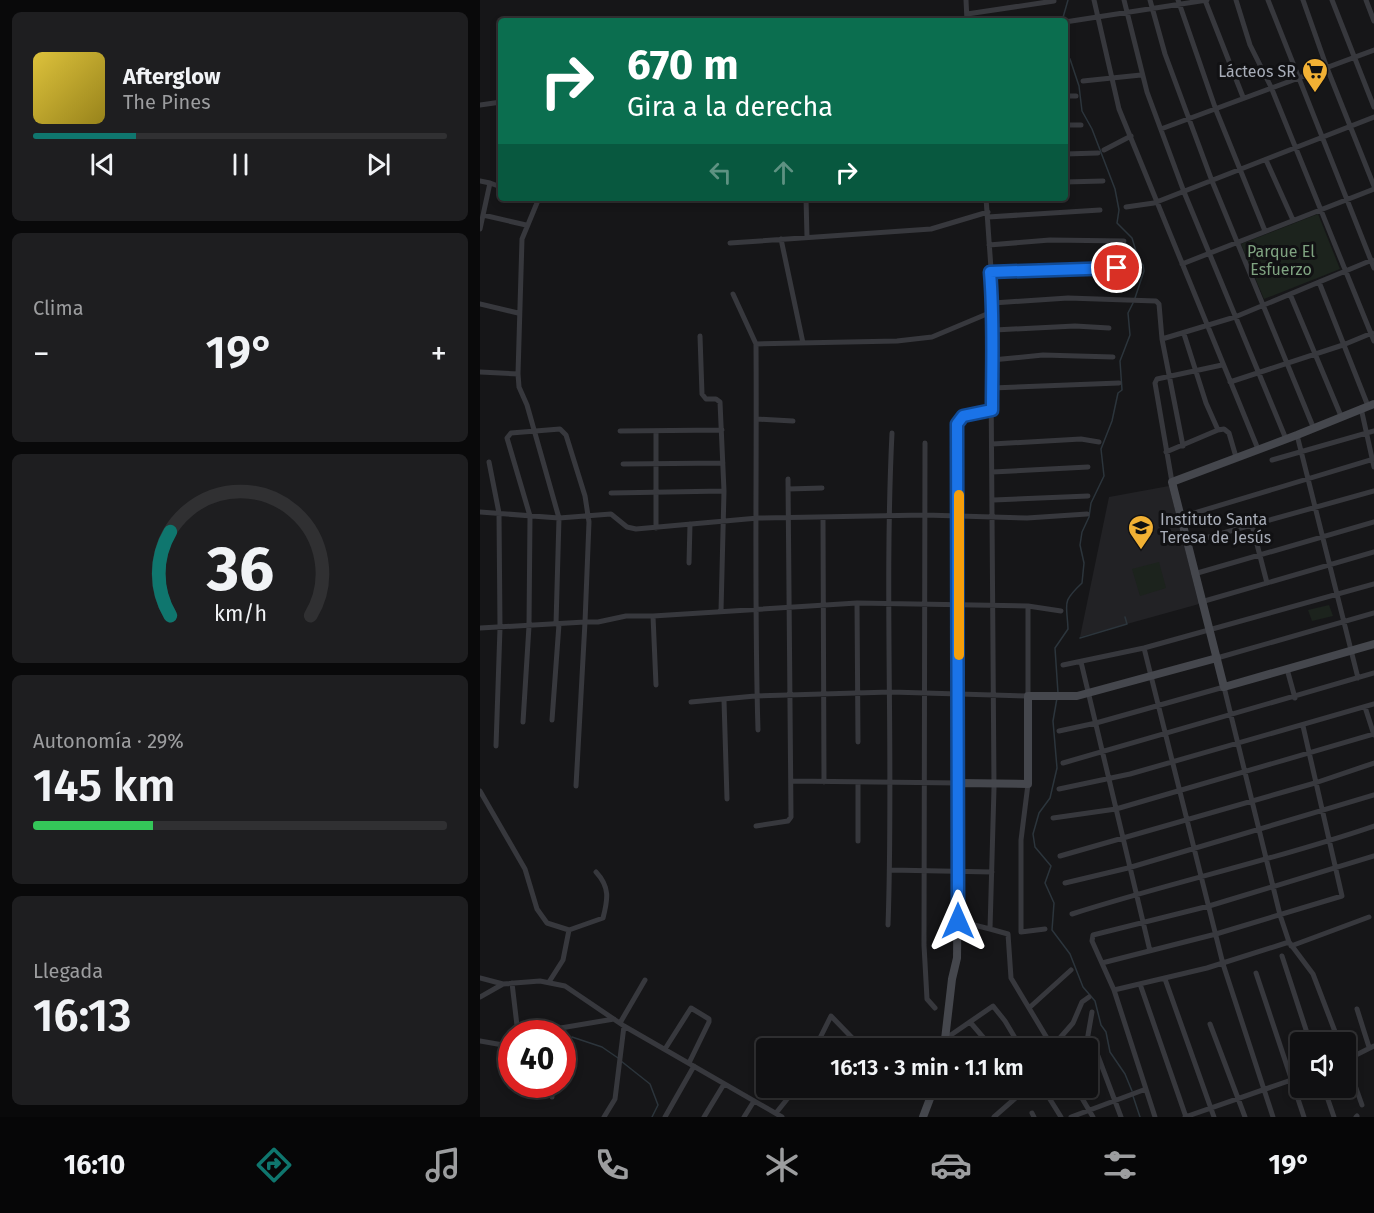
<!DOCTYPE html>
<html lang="es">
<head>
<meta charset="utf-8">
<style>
  :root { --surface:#101012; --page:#1e1e20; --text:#f1f3f6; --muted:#9c9d9f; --line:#303032; --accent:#0f766e }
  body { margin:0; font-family:"Fira Sans",sans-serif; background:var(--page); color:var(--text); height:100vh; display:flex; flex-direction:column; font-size:22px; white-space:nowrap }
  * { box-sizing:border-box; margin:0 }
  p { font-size:20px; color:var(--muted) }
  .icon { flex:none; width:33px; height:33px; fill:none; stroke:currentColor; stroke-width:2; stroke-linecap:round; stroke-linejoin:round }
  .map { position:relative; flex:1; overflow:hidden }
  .drawer { display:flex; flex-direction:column; gap:12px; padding:12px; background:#09090a; width:480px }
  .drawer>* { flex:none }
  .guide { position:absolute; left:18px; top:18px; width:570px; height:183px; border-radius:6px; box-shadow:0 3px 9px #0003,0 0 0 2px var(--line); background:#0b6e4f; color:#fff; overflow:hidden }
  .tools { position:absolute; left:810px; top:1032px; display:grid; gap:12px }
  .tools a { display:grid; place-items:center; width:66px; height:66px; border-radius:6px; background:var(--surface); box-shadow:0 3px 9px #0003,0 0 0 2px var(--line); font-size:30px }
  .speed { position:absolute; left:18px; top:1020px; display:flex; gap:12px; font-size:30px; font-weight:700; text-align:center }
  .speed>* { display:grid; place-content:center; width:78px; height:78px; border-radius:50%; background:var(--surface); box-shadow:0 3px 9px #0003,0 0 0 2px var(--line); line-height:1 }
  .speed .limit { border:9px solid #d22; background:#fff; color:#111 }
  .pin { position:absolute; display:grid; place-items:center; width:51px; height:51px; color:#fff; margin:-26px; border:3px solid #fff; border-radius:50%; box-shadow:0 2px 6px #0007 }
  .me { position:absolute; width:66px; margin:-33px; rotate:0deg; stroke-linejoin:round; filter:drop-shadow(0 0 4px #0008) }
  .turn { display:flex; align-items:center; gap:21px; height:126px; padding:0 30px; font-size:27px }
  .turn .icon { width:78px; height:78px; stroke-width:2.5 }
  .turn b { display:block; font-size:42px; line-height:51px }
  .lanes { display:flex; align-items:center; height:57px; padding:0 30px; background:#0003; justify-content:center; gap:30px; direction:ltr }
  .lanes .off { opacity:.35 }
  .big { font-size:45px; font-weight:600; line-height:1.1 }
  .drawer .widget { flex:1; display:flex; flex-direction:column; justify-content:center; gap:9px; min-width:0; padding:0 21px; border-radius:9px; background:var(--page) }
  .drawer .dial { align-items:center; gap:0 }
  .dial svg { height:156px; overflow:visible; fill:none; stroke:var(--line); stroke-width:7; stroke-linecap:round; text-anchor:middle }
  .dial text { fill:var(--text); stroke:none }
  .song { display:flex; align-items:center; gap:18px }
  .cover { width:72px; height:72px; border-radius:9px; background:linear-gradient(135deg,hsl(50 70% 55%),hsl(50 70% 35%)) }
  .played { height:6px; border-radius:3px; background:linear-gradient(90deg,var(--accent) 25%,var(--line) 25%) }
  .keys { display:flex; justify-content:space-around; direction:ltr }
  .heat { display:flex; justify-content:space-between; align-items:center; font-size:33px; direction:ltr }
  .charge { height:9px; border-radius:4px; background:linear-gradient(90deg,#34c759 29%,var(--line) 0) }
  .trip { position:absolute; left:276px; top:1038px; width:342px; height:60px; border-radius:6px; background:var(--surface); box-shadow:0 3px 9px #0003,0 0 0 2px var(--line); font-weight:600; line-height:60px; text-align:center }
  .tabs { display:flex; height:96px; justify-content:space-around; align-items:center; background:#060607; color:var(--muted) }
  .tabs .icon { width:42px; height:42px }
  .tabs .selected { color:var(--accent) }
  .tabs b { font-size:27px; color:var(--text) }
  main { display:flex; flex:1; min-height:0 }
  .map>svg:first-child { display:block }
  .built { fill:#222225 }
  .green { fill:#1c231d }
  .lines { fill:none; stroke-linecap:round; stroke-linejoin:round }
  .stream { stroke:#2c353c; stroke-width:1.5 }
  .street { stroke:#37383d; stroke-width:5 }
  .secondary { stroke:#45474d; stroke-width:8 }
  .route-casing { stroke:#114b97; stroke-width:15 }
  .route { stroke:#1a73e8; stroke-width:10 }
  .slow { stroke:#f59e0b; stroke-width:10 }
  .labels { text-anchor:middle; stroke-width:6; stroke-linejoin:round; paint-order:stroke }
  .poi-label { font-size:16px; fill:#a8adb8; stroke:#111113; text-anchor:end }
  .park-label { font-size:16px; fill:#7fa381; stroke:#111113 }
</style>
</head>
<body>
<main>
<section class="drawer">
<div class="widget">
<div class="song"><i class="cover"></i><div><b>Afterglow</b><p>The Pines</p></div></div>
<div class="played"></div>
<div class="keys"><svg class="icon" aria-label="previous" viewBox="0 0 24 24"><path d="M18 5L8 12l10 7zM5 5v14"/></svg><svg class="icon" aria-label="pause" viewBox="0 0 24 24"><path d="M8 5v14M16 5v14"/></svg><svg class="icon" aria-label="next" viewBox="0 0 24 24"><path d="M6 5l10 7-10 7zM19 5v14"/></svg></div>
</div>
<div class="widget"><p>Clima</p>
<div class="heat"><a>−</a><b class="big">19°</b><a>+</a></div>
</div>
<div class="widget dial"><svg viewBox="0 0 100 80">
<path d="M14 69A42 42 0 1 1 86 69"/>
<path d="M14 69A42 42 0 0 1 14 26" stroke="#0f766e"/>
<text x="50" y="56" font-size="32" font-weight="700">36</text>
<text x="50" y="72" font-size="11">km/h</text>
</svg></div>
<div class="widget"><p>Autonomía · 29%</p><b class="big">145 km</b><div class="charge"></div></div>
<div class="widget"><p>Llegada</p><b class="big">16:13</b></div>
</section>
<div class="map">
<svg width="894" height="1117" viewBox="0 0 894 1117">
  <rect width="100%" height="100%" fill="#161618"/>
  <path class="built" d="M689,486L719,604L600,637L629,497Z"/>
  <path class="green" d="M838,214L860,269L784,299L761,244Z
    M679,562L686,588L660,596L652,569Z
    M849,605L853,616L832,621L828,610Z"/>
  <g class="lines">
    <path class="stream" d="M582,21L588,0
      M585,53L590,59L599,86L602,111L612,129L635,189L639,210L637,223L652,238L659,261L663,265L664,271L655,298
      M600,638L647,624L645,617
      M578,693L575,648L588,629C587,602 581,603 602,583L604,563L600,545L602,532L609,517L611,503L624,476L621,449L632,421L638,393L642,390L640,361L650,335L648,313L653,303
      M577,698L573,721L577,768L570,798L559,813L553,834L555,847L571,866L565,883L574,903L572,930L590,954L603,987L615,1001L621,1025L626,1032L630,1052L645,1074L652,1091
      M92,1037L122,1047L138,1058
      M141,1061L170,1084L178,1105L172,1117
      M653,1096L660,1117"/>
    <path class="street" d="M486,0L487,21
      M614,0L639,109L778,449
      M644,0L667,92L704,192L806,439
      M670,0L685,54L732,181L834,429
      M698,0L736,110L785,231
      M725,0L763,97
      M756,0L770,45L791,87L894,341
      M788,0L894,268
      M823,0L847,68L894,186
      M852,0L894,107
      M886,0L894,21
      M487,14L574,1
      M585,22L727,0
      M603,81L661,75
      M585,96H596
      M0,105L21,102
      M585,125H601
      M681,129L894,50
      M624,150L651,136
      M585,154L618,153
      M786,160L813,220
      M0,181L10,183L0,229
      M585,182L623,181
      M10,183L21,187
      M59,198L42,239L38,374L39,387L47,405L79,518L76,624
      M326,198L327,237
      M506,198L514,311L511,379L514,788L510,929L528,934L531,978L573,1048
      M646,207L674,203L894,117
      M3,215L46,225
      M508,217L620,210
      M301,239L323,343
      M250,243L451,229L508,212
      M509,245L570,240L644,241
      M702,264L894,189
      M510,272C558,270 609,262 656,273
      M839,282L888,406
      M253,294L276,344
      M810,294L861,416
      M513,303L588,298L676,301L679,304L682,339L703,446
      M0,304L38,313
      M515,330L595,326L629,328
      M220,336L222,394L226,399H236L240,402L244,491L241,611
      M682,339L755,317L892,260
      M512,360L563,355L633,357
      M0,372L38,374
      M750,382L863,345L892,333
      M512,388L639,383
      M881,408L894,467
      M277,419L313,421
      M738,430L744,429L749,433L756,457
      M140,431L242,430
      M817,435L878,678
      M445,443L444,945L447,999L455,1008
      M512,444L601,439L619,442
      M686,452L738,430L726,403L704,334
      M792,460L894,431
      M9,462L19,513L20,628L16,746
      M143,464L243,463
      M512,472L608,467
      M692,482L675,383L677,379L742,365
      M308,489L342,488
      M131,493L244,491
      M513,500L608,496
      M0,512L79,518L131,514L147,527L156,529L278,518L445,515L547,518L607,514
      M701,517L894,459
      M343,518L344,782
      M772,525L787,583
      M176,528V431
      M707,543L894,491
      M209,563L210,524
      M714,574L894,522
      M721,602L894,552
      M377,603L378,742
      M173,616L176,685
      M0,628L105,622L96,786
      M664,648L743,964L793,1117
      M737,658L894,613
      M601,662L670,951
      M583,665L664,648L894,584
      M807,669L815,698
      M244,700L247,799
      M211,702L275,696L411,692L548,696V606
      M885,707L894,735
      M72,720L79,624
      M43,722L49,626L50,516L27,438L31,433L80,429L86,435L105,496L109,522L105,622H118L146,616H173L377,603L548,606L581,611
      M278,730C274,602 277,473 276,344L417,341L452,337L514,311
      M579,731L616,723L744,687L800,915L809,942L833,974L859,1042
      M583,763L894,673
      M311,781L479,783L477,424L483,415L512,410
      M378,782V841
      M548,784L541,840V932L565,929
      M579,789L650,774L894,704
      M0,791L45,869L57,909L67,923L89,930
      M573,818L636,809L894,734
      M276,826L308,821L311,817L308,479
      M580,856L835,783L894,763
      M410,870L512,872
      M585,883L648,868L894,795
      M592,914C692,882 795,860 894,826
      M478,921L510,929
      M408,925C414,761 404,596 412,433
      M811,946L889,917
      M802,956L830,1042
      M622,963L736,934L862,896L823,726
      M776,973L824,1117
      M0,978L23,984L60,981L85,986L144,1026L302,1117
      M685,979L734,1117
      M69,982L83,960L89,930L123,918C128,899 130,887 116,872
      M32,983L38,1034
      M660,984L706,1117
      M634,990L727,968L809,942
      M0,997L23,984
      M549,1008L591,970
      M877,1009L889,1047
      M612,1012L607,1041L618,1056L641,1117
      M490,1022L508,1043
      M140,1023L165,980
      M730,1024L765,1117
      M45,1034L134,1019
      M465,1039L513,1006L525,1021L541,1048
      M0,1041L23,1045L32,1040
      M572,1047L593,1023L602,1002L609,997
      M335,1048L351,1016L382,1048
      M598,1048L607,1041
      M185,1049L211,1008L229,1019V1022L209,1063
      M866,1060L882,1105
      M866,1060L894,1046
      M71,1084L72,1097
      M431,1088L449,1098
      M563,1088L581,1117
      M596,1088L613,1117
      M844,1088L854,1117
      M296,1113L316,1088
      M552,1113L554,1117
      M124,1117L135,1099L144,1026
      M185,1117L214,1066
      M224,1117L244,1084
      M264,1117L274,1101
      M514,1117L547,1088
      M591,1117L666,1089
      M675,1117L634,990L612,941L613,935L729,906L894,856
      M705,1117L820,1077
      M876,1117L877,1116"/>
    <path class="secondary" d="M894,404L817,435L692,482L744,687L894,644
      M464,1048L472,979L477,958L479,783L548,784V696H597L737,658
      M443,1117L454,1088"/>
  </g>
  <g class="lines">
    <defs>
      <path id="route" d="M478,921L477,424L483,416L512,410C512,363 514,319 510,272L637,268"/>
    </defs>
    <use href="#route" class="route-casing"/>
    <use href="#route" class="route"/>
    <path class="slow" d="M479,495V655"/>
  </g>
  <defs>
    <symbol id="supermarket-pin" viewBox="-11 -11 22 30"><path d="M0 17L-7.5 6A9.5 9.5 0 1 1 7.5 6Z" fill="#f2b134" stroke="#111113"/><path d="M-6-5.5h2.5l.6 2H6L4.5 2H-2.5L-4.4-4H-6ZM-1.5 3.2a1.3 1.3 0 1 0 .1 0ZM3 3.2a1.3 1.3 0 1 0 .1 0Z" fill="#111"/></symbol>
    <symbol id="school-pin" viewBox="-11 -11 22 30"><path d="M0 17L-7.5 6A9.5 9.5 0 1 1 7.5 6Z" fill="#f2b134" stroke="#111113"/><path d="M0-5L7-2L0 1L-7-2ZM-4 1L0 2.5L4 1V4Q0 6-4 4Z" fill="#111"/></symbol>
  </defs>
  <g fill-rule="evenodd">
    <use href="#supermarket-pin" x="820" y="56" width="30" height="40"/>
    <use href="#school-pin" x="646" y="513" width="30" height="40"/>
  </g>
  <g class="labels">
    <g class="poi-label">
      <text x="816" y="77">Lácteos SR</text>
      <text x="680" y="525" text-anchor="start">Instituto Santa<tspan x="680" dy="18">Teresa de Jesús</tspan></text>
    </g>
    <g class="park-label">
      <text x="801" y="257">Parque El<tspan x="801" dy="18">Esfuerzo</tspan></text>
    </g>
  </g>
</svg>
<div class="tools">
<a><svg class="icon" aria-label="sound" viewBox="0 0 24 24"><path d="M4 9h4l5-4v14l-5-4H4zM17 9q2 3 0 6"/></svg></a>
</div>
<div class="speed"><div class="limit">40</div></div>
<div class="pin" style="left:637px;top:268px;background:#d93025"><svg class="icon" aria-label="arrive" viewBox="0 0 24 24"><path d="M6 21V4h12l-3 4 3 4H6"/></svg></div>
<svg class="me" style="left:478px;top:921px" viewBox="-20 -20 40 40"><path d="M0-17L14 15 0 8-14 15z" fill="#1a73e8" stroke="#fff" stroke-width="4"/></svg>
<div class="trip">16:13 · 3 min · 1.1 km</div>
<div class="guide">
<div class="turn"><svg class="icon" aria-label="right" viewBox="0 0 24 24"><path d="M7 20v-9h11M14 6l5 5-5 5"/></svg><div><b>670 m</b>Gira a la derecha</div></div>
<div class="lanes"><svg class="icon off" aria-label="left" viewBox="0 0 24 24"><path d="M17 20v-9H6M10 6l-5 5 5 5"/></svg><svg class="icon off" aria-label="ahead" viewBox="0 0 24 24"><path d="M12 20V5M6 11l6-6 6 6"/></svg><svg class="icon" aria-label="right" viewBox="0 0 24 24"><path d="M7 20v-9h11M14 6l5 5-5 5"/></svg></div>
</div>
</div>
</main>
<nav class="tabs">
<b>16:10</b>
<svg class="icon selected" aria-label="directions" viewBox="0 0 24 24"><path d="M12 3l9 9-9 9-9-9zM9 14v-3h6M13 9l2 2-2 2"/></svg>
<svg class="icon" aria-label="music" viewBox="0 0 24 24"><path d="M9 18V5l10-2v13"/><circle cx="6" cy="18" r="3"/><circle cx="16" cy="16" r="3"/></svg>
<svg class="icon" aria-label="phone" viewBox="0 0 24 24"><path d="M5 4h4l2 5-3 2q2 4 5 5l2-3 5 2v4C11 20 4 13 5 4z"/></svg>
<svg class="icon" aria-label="climate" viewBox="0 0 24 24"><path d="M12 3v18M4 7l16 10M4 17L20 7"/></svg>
<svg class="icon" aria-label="car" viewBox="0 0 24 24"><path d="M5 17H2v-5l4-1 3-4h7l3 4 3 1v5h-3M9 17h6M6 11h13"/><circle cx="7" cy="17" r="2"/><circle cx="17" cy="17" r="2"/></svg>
<svg class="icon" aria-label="filters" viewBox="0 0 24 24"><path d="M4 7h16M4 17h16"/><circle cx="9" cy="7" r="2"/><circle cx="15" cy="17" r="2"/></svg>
<b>19°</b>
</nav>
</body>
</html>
